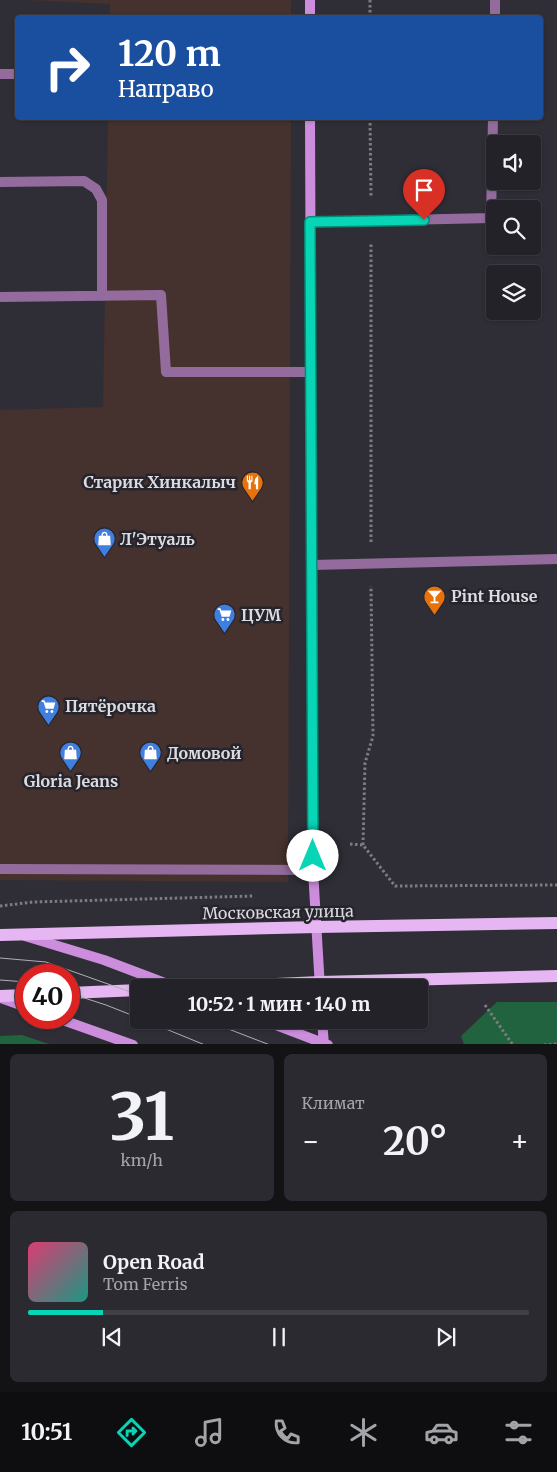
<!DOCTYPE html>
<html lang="ru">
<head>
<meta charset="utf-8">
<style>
  :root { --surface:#232228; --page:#2b2a30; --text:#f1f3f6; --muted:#a3a4a8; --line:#403f45; --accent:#08d5b5 }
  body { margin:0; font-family:Merriweather,serif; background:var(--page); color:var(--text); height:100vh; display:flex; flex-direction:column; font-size:19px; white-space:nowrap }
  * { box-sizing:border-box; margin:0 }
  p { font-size:16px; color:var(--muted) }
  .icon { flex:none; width:28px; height:28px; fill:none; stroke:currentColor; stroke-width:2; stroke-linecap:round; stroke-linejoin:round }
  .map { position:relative; height:1044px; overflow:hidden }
  .panel { display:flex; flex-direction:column; gap:10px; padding:10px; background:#131316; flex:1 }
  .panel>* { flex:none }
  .top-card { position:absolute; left:15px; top:15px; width:528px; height:105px; border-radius:5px; box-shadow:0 1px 4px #0004,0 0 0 1px var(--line); background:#1a4fa0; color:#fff; overflow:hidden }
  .fabs { position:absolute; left:486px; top:135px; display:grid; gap:10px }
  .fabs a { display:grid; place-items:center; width:55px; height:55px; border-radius:5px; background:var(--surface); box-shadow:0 1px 4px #0004,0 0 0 1px var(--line); font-size:25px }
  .speed { position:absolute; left:15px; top:964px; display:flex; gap:10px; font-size:25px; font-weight:700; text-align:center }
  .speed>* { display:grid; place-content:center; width:65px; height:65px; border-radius:50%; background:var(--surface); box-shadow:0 1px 4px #0004,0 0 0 1px var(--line); line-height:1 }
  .speed .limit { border:8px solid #d22; background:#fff; color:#111 }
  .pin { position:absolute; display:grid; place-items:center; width:42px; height:42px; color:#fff; margin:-51px -21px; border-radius:50% 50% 50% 0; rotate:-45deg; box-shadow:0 0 5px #0007 }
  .pin .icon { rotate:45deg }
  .me { position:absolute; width:55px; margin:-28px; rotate:0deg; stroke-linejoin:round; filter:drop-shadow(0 0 4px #0008) }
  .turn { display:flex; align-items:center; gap:18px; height:105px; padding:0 20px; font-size:22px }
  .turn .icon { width:65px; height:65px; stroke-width:2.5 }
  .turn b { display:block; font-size:35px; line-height:42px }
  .big { font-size:38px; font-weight:700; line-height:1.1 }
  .panel .tile { flex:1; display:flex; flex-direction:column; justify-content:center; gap:8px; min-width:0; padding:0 18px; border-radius:8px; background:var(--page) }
  .panel .dial { align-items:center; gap:0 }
  .dial b { font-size:65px; line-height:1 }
  .song { display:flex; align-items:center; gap:15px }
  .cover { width:60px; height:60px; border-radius:8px; background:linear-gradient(135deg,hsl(340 70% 55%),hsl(170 70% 35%)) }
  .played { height:5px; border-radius:2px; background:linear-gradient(90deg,var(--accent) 15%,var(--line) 15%) }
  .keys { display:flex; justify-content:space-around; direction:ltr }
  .heat { display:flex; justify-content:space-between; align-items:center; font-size:28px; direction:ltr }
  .panel .tiles { flex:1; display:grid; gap:10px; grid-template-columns:1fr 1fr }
  .tile:last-child { grid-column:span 2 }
  .trip { position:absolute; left:130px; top:979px; width:298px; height:50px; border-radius:5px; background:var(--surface); box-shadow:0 1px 4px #0004,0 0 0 1px var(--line); font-weight:700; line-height:50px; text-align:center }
  .tabs { display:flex; height:80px; justify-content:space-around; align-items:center; background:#0e0e10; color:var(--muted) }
  .tabs .icon { width:35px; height:35px }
  .tabs .selected { color:var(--accent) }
  .tabs b { font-size:22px; color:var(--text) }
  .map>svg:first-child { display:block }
  .commercial { fill:#45312d }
  .green { fill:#21633f }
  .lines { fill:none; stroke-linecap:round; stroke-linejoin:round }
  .path { stroke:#7d7c83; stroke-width:3; stroke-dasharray:2.5 2.5; stroke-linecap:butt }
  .lane { stroke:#936c9d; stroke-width:10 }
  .secondary { stroke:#cb8ddc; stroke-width:10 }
  .primary { stroke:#e5b6f2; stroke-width:12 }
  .tram { stroke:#afaeb4; stroke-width:1 }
  .route-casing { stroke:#058a76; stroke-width:12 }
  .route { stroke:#08d5b5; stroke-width:9 }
  .labels { text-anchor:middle; stroke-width:5; stroke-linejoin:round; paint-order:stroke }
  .poi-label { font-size:16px; font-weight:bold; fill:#dcdbe0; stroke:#26242c; text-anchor:start }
  .street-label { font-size:16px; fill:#dcdbe0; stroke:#26242c }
</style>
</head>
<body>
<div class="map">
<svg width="557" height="1045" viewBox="0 0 557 1045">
  <rect width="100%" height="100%" fill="#2f2e36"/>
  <path class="commercial" d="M27,0H291V17H110V4Z
    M108,118H291L288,882L0,880V410L103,407Z"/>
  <path class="green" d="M497,1002H557V1044H464L461,1036Z
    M22,1035L49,1044H0V1036Z"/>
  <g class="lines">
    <path class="path" d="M370,0V18
      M370,118L371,197
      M371,542V243
      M350,844L363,845L395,886L557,885
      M363,845L365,763L373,736L371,586
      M0,906L33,902L254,896
      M485,1005L513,1045
      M544,1045L557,1044"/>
    <path class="lane" d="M495,18V0
      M0,74H18
      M0,182L84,181L96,189L102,200V296
      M310,222L491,218L493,118
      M0,297L161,295L166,372H311
      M312,565L557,559
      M0,869L313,870"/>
    <path class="secondary" d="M310,0V18
      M310,118L313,870L320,988
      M25,936L104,960L178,988
      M1,998L26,1007
      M57,1018L133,1045
      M263,1020L328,1045
      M322,1020L324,1045"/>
    <path class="primary" d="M0,935L317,927L557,923
      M193,988L320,982L557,976
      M69,993L139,990
      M0,996L26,995"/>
    <path class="tram" d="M0,958L46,962L139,995
      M0,980L26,982
      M69,993L106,1005L139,1018
      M144,1020L205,1045
      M205,1020L270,1045"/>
  </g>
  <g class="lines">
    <defs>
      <path id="route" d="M313,856L310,222L424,220"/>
    </defs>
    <use href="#route" class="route-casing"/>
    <use href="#route" class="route"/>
  </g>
  <defs>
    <symbol id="restaurant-pin" viewBox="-11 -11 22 30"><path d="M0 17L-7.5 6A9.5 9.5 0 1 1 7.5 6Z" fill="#e8710a" stroke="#26242c"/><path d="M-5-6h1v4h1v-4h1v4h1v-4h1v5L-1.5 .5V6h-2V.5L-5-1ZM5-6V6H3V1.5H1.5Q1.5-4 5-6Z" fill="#fff"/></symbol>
    <symbol id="shop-pin" viewBox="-11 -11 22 30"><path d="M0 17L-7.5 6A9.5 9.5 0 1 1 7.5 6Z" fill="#3f7fe0" stroke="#26242c"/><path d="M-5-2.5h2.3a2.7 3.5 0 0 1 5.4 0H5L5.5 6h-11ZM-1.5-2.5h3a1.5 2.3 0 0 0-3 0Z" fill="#fff"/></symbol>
    <symbol id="bar-pin" viewBox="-11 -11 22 30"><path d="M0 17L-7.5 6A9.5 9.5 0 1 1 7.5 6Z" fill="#e8710a" stroke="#26242c"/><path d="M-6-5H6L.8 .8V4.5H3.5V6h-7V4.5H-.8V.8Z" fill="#fff"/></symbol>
    <symbol id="supermarket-pin" viewBox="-11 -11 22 30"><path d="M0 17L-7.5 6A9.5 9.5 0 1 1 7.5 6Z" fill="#3f7fe0" stroke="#26242c"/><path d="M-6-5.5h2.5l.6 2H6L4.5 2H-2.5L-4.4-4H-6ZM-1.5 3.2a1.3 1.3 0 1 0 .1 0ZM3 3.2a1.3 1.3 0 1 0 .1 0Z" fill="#fff"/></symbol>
  </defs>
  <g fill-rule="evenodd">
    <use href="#restaurant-pin" x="240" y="470" width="25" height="34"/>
    <use href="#shop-pin" x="92" y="526" width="25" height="34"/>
    <use href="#bar-pin" x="422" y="584" width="25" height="34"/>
    <use href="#supermarket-pin" x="212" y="602" width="25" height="34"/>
    <use href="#supermarket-pin" x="36" y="694" width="25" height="34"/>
    <use href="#shop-pin" x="58" y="740" width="25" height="34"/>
    <use href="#shop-pin" x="138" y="740" width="25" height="34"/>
  </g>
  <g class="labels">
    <g class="poi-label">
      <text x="236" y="488" text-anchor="end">Старик Хинкалыч</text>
      <text x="120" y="545">Л'Этуаль</text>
      <text x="451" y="602">Pint House</text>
      <text x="241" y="621">ЦУМ</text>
      <text x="65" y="712">Пятёрочка</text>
      <text x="167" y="759">Домовой</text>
      <text x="71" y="787" text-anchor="middle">Gloria Jeans</text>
    </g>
    <g class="street-label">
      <text transform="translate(278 912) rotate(-1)" y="6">Московская улица</text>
    </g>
  </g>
</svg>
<div class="fabs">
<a><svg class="icon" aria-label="sound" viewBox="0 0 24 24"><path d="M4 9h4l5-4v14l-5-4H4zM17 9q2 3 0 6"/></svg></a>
<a><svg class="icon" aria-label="search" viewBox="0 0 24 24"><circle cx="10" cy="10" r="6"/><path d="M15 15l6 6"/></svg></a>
<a><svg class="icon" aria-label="layers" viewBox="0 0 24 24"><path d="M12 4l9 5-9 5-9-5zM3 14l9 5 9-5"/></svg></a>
</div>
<div class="speed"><div class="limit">40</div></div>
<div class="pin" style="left:424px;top:220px;background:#d93025"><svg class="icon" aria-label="arrive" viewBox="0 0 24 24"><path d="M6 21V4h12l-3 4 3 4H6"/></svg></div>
<svg class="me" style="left:313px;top:856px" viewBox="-20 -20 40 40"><circle r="19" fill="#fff"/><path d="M0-13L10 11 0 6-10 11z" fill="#08d5b5"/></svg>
<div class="trip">10:52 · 1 мин · 140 m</div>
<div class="top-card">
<div class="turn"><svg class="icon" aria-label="right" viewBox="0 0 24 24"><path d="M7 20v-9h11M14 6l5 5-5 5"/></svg><div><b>120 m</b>Направо</div></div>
</div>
</div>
<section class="panel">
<div class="tiles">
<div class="tile dial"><b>31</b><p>km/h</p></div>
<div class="tile"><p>Климат</p>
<div class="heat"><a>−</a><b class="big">20°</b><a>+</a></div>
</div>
<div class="tile">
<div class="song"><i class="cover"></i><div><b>Open Road</b><p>Tom Ferris</p></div></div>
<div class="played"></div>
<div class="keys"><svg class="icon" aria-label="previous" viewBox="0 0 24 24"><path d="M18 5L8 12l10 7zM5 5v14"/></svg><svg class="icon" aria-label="pause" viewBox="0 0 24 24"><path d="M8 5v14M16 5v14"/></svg><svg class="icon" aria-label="next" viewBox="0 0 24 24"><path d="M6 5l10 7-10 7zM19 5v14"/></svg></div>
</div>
</div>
</section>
<nav class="tabs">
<b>10:51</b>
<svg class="icon selected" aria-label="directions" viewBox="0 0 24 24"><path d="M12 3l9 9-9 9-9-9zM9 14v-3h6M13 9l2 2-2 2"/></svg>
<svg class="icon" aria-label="music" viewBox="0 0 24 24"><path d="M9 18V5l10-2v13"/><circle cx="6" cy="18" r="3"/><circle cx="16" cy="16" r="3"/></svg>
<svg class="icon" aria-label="phone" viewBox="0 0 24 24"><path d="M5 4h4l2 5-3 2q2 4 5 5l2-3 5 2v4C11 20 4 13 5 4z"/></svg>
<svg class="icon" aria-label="climate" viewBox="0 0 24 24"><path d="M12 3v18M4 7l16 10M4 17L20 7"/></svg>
<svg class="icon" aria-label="car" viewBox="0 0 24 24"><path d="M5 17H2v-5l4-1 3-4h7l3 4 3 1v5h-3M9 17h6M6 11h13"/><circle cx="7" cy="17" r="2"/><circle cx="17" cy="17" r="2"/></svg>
<svg class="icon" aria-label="filters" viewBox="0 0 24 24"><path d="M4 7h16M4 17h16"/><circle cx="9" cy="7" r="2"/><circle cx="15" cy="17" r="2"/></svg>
</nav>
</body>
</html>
